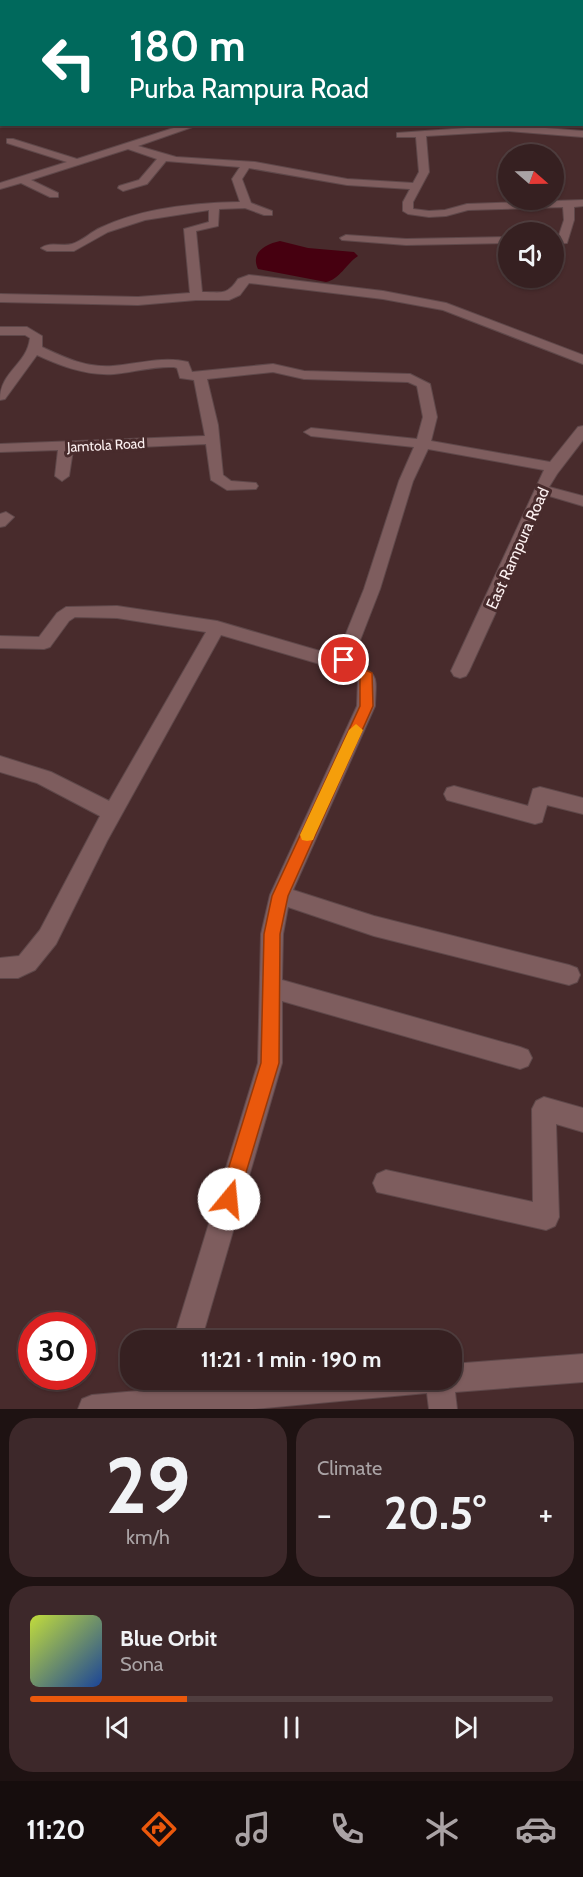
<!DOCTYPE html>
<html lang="en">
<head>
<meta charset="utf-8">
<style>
  :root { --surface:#362021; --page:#3d282a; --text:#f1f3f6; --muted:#aaa3a5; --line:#503e3f; --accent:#ea580c }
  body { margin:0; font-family:Cabin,sans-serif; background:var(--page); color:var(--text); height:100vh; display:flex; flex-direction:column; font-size:22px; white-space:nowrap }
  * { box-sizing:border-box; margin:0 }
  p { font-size:20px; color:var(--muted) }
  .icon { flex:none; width:33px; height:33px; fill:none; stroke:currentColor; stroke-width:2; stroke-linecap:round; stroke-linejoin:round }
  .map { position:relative; height:1409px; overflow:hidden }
  .sheet { display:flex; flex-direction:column; gap:9px; padding:9px; background:#1e1212; flex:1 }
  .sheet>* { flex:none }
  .hud { position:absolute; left:0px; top:0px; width:584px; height:126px; box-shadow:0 2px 4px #0004,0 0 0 2px var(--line); background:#00695c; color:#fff; overflow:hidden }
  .needle { width:39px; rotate:110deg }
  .buttons { position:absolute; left:498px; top:144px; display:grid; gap:12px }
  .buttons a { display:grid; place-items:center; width:66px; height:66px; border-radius:50%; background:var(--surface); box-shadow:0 2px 4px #0004,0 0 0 2px var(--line); font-size:30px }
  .speed { position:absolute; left:18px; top:1312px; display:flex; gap:12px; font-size:30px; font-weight:700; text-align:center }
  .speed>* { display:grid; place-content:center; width:78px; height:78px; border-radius:50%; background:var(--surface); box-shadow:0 2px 4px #0004,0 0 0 2px var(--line); line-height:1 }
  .speed .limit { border:9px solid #d22; background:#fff; color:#111 }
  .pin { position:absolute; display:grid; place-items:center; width:51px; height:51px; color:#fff; margin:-26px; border:3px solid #fff; border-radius:50%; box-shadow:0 2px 6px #0007 }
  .me { position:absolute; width:66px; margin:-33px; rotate:17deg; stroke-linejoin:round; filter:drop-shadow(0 0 4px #0008) }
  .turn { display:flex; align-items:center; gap:21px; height:126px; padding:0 30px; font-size:27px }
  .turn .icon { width:78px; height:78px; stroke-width:2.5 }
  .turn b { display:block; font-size:42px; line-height:51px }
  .big { font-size:45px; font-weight:700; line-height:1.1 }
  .sheet .card { flex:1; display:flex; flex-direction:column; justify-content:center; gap:9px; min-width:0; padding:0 21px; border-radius:24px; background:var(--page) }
  .sheet .dial { align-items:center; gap:0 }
  .dial b { font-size:78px; line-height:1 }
  .song { display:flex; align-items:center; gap:18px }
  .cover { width:72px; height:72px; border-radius:9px; background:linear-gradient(135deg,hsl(70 70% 55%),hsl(220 70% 35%)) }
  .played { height:6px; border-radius:3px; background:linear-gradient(90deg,var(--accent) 30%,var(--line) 30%) }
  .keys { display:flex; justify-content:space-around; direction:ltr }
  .heat { display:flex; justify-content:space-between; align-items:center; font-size:33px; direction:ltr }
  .sheet .tiles { flex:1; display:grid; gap:9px; grid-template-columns:1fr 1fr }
  .card:last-child { grid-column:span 2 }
  .trip { position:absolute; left:120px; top:1330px; width:342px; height:60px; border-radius:24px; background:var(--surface); box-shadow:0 2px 4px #0004,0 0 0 2px var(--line); font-weight:700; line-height:60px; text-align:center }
  .menu { display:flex; height:96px; justify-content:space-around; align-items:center; background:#160d0d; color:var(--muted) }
  .menu .icon { width:42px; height:42px }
  .menu .current { color:var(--accent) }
  .menu b { font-size:27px; color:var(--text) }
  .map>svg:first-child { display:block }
  .water { fill:#460010 }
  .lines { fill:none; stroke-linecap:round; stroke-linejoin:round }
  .minor-casing { stroke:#5f484a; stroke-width:2 }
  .major-casing { stroke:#5f484a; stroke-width:2 }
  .minor { fill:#7e5d5e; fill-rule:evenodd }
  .major { fill:#4e94a8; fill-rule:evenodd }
  .route { fill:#ea580c; stroke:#983908; stroke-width:1.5 }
  .slow { fill:#f59e0b }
  .labels { text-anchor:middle; stroke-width:6; stroke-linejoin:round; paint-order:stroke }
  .far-street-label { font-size:14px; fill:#fcf0f0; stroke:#482b2c }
  .street-label { font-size:16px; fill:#fcf0f0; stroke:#482b2c }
</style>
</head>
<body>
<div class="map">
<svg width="583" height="1409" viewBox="0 0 583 1409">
  <rect width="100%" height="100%" fill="#482b2c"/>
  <path class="water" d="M280,241L308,248L354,252L358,256C347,263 339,280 326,282L258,269C250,252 266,244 280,241Z"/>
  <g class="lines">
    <defs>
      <path id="minor" d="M228,0H236L227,2Z
        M254,0H263L254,2Z
        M320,0H328L319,2Z
        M343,0H351L342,2Z
        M406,0H414V2H406Z
        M572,0H580L581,2H573Z
        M0,58H2V64H0Z
        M582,71H583V77H582Z
        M186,124H201L138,146L176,157L255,162L347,179L413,183L419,172L416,137H397V133L508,125L583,131V137L508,131L426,136L429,172L413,202V209L429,211L445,210L467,204L583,200V206L574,207V220L567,243L554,244V238H558L564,220L563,207L468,210L446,216L429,217L408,214L403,211V202L410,189L347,185L249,168L242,179L251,203L272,211V215H264L245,208L219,209L218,226L196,231L202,292C221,292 227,296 238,279L249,275L383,291L446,303L583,355V364L443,310L383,299L249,283L240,295L229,300H196L138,305L0,302V294L138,297L190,293L184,229L209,222V210L145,220L108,232L74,251H47L41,248C50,241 62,247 72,244C82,241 91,232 100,228C141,208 194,203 240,202L232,179L240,167L166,161L147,184L123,191L118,188L119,186L139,180L157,159L128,149L31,180L58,193V197H50L21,183L0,189V183L67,162L7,143V139H13L77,159Z
        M346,235L406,239L508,237V243L406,245L342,240L340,238Z
        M0,327H27L42,336V347C65,358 87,368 113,366C139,364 162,356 188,362L192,372L273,364L304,371L410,374L430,384L437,417L431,441L550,462L578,427L583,426V440L557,474L549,487L583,496V506L546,495L533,531L469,671L466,676L460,678L454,676L451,671L544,470L428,449L413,481L380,589L352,661C380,676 376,675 375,706L293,890L374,916L569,965L577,968L580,975L577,982L569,985L374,936L288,907L283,934L282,980L520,1047L528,1050L532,1058L528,1066L520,1069L282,1001V1063L201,1341H173L258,1063L261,934L270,895L357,706L358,680L337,669L221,635L107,841L56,944L35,970L18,978H0V958L19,956L40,930L100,816L37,783L0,772V756L51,772L109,801L206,632L117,618L75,617L69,621L50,647L44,649L0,648V636L39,637L57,613L66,607L117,606L217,621L337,656L364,589L399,481L414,447L311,436L304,432L311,428L417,439L423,417L417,386L408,382L304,379L273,372L207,379L218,425L223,475L231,481L256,483L258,486L256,489L227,490L211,480L206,444L73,450L69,476L62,481L55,476L58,450L0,452V444L205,436L194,380L180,378L177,368L174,367C154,366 134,372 114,374C87,376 61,366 37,355L5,399L0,400C0,371 27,365 30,338L25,335H0Z
        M6,512L14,517L5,526L0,527V514Z
        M454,786L528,806L533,789L540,787L583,798V814L547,805L542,822L535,824L447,800L444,794L447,788Z
        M544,1097L583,1108V1132L556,1124L559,1217L555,1226L546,1230L377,1192L373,1183L377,1174L386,1170L533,1202L532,1109L536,1101Z
        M583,1354V1382L455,1392L457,1409H429L427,1393L253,1409H78L82,1399L92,1395L161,1389L163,1380H191L190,1386L263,1380H452V1364Z"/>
      <path id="major" d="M491,0H501L502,2H492Z
        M512,0H523L524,2H513Z
        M582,27H583V31H582Z"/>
    </defs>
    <use href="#minor" class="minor-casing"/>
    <use href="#major" class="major-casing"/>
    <use href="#minor" class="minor"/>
    <use href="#major" class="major"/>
  </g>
  <path class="route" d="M344,655L348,657L349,662L372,673L373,706L288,896L280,934L279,1063L238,1199L236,1206L229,1208L222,1206L219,1199L261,1063L264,934L272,896L360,706V679L337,667L335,664L339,657Z"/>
  <path class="slow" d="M356,724L363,730L315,835L313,840L307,841L302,840L300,835L349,730Z"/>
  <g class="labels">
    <g class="far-street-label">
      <text transform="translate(106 445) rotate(-3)" y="5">Jamtola Road</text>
    </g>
    <g class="street-label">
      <text transform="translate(517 548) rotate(-66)" y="6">East Rampura Road</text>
    </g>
  </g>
</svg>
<div class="buttons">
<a><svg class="needle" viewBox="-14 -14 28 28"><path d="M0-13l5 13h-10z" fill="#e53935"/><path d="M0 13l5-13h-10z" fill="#aaa3a5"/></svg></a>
<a><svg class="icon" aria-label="sound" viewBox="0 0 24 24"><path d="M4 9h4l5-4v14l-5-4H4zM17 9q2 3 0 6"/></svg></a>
</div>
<div class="speed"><div class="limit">30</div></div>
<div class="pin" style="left:344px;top:660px;background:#d93025"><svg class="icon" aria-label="arrive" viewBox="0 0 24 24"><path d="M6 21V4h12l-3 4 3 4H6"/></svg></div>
<svg class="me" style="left:229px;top:1199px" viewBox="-20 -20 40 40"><circle r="19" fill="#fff"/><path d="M0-13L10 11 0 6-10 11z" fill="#ea580c"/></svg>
<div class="trip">11:21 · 1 min · 190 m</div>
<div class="hud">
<div class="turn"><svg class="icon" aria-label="left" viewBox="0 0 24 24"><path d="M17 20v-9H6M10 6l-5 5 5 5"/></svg><div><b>180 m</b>Purba Rampura Road</div></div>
</div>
</div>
<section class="sheet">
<div class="tiles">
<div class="card dial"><b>29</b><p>km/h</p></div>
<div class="card"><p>Climate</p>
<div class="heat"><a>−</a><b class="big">20.5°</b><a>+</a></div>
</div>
<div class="card">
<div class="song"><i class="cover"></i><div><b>Blue Orbit</b><p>Sona</p></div></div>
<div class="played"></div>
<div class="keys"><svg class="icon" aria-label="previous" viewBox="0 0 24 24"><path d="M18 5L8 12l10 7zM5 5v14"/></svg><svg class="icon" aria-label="pause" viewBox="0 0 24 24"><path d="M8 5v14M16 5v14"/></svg><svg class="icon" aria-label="next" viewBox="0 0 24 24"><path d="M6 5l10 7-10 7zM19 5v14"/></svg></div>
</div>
</div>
</section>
<nav class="menu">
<b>11:20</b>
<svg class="icon current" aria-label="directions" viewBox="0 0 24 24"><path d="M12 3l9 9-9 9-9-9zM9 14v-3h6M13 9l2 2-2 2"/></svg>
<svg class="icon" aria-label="music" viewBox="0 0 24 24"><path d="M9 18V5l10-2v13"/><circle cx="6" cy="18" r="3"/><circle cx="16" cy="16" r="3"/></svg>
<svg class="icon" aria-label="phone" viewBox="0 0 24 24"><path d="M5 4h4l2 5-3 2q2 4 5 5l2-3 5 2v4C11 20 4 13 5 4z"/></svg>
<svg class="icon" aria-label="climate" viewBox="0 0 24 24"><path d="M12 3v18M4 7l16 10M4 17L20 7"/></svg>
<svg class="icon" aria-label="car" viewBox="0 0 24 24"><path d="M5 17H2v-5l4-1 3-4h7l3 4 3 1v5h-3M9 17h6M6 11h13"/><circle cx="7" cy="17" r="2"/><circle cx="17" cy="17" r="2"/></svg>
</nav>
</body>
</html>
